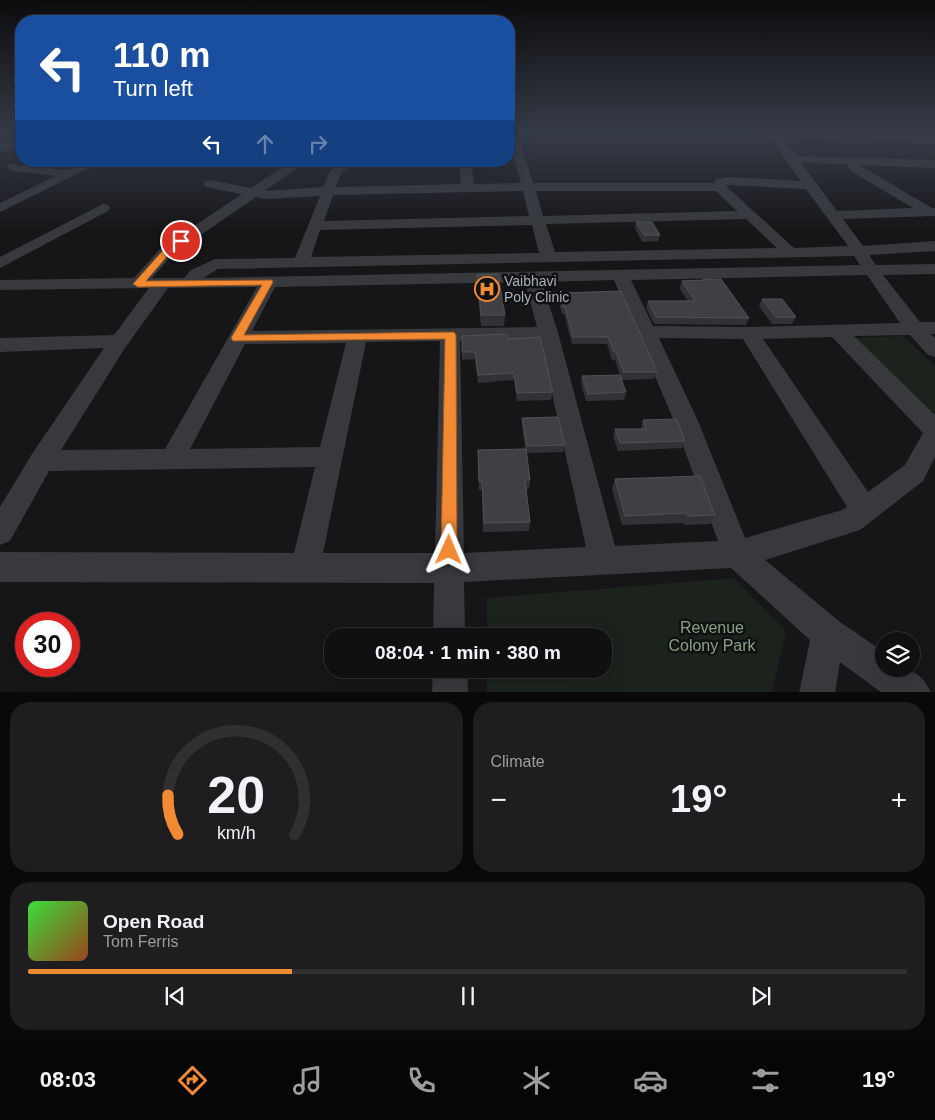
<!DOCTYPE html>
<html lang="en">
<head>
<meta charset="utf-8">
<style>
  :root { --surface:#101012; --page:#1e1e20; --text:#f1f3f6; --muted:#9c9d9f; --line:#303032; --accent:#f28933 }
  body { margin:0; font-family:Helvetica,sans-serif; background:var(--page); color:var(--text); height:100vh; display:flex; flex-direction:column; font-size:19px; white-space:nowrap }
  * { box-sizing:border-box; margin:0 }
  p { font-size:16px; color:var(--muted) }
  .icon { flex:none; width:28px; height:28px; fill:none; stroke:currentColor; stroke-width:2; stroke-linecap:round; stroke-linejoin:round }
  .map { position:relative; height:692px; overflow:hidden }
  .details { display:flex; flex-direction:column; gap:10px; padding:10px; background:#09090a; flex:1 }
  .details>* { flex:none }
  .hud { position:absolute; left:15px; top:15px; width:500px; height:152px; border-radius:20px; box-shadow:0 5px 20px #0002,0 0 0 1px var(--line); background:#1a4fa0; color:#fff; overflow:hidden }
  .controls { position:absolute; left:875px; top:632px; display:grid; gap:10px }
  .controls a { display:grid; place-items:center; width:45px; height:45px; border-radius:50%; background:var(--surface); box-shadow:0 5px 20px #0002,0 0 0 1px var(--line); font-size:25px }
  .speed { position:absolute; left:15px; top:612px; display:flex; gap:10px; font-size:25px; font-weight:700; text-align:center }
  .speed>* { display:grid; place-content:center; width:65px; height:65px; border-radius:50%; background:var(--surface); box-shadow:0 5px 20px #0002,0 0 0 1px var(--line); line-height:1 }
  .speed .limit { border:8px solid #d22; background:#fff; color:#111 }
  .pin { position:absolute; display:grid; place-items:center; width:42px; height:42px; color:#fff; margin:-21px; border:2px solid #fff; border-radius:50%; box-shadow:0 1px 5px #0007 }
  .me { position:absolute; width:55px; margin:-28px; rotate:1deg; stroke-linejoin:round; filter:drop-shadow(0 0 4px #0008) }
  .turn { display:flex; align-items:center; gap:18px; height:105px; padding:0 15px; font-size:22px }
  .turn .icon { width:65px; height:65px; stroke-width:2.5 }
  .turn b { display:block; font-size:35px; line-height:42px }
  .lanes { display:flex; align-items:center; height:48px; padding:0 15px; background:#0003; justify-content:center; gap:25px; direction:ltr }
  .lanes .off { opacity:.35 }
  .big { font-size:38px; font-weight:700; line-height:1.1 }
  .details .card { flex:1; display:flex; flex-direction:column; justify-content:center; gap:8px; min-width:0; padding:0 18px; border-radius:20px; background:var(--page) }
  .details .dial { align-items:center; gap:0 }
  .dial svg { height:130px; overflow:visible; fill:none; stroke:var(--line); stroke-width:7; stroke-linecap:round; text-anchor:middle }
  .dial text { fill:var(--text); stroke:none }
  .song { display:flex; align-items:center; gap:15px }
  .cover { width:60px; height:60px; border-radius:8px; background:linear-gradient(135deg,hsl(120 70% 55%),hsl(20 70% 35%)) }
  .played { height:5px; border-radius:2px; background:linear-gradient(90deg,var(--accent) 30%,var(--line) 30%) }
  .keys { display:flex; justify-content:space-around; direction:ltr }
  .heat { display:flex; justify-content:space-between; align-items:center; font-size:28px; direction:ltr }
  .details .tiles { flex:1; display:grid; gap:10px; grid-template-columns:1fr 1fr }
  .card:last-child { grid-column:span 2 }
  .trip { position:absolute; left:324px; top:628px; width:288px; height:50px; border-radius:20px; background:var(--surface); box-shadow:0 5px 20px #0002,0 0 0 1px var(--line); font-weight:700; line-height:50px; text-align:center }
  .dock { display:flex; height:80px; justify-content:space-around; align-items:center; background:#060607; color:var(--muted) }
  .dock .icon { width:35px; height:35px }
  .dock .selected { color:var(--accent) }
  .dock b { font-size:22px; color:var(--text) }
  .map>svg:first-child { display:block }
  .green { fill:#1c231c }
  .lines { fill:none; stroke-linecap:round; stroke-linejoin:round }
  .minor { fill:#37393d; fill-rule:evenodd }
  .wall { fill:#323236 }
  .shaded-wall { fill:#212124 }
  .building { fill:#3f4044; stroke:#4f5256 }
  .route { fill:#f28933; stroke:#9d5921 }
  .labels { text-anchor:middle; stroke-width:5; stroke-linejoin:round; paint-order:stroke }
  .poi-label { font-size:14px; fill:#a8b0b8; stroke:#111113; text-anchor:start }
  .near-park-label { font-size:16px; fill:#84a37e; stroke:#111113 }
</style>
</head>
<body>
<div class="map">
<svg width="935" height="693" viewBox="0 0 935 693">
  <rect width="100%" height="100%" fill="#161618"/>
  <path class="green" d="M903,336L935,366V412L930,417L855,338Z
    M734,578L786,631L772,692H487V669H602V636H487V598Z"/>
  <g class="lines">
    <path class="minor" d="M509,133H517L533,183H714L717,179L728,177L801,181L785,159L771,133H781L796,156L935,160V168L859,165L932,208H935V216L843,219L863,246L935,241V251L869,255L876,265L935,264V274L883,275L920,322H935V334H931L935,338V357L928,355L910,335L854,336L935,415V457L923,481L860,530L765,560L840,622L884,652V669C907,669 921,669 931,693H882L840,662L835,693H799L810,640L731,568L464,582L465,636H433L434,583L0,582V552L294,553L315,467L49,471L10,541L0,545V507L32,454L104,348L0,352V338L114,335L149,288L0,290V280L134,278L161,248L242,194L205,187L204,184L205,181L210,180L251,188L292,161H306L265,191L323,187L328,175L339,161H352L340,176L336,187L461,184L459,161H471L474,184L521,183L509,140ZM801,163L846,164L851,171L913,208L837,211ZM728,185L806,189L848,246L794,248L726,186ZM523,191L529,216L324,221L333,195ZM536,191H716L737,211L543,216ZM320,196L295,258L215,259L191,270L184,278H152L173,254L256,197L267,199ZM746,219L777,248L555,252L546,224ZM532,225L539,253L311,257L320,230ZM854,256L860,265L203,278L218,269ZM867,275L900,323L749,327L653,326L631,280ZM614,280L674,421L718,541L615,546L558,333L542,282ZM525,282L537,327L252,331L275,287ZM257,287L165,449L61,450L125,348L168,288ZM832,337L923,433L905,465L868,492L763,339ZM659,338L743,339L847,507L842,510L745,538L698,421ZM540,339L586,547L464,553L460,341ZM440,341L435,553H323L366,342ZM346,343L320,447L190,449L245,344Z
      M792,133H851L935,138V144L797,136Z
      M21,139V146L0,152V145Z
      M87,161H103L0,212V203L56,176L13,171L7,167L9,164L68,170Z
      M103,204L108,205L110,208L108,211L0,268V257Z
      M433,669H467L468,693H432Z"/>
  </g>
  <path class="wall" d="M636,222L660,235L658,241L642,242L635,228Z
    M477,275L505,315L504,326H481L477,285Z
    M703,279L749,318L746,325L654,324L646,308L648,301H688L679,288L682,281L702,280Z
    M559,293L657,372L654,379L622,380L615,360H612L607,344H572L564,314H562L558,300Z
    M762,299L796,317L792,324H772L759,306Z
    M462,336L508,339L553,392L551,400L517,401L514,380L478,383L475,359L462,360Z
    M582,376L626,392L624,400L586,401L581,383Z
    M522,418L565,445L563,452L526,453L530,480L529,489H526L530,522L529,531L483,532L482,490H479L478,450L525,449L522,425Z
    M643,420L685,441L682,448L618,451L613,436L615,429H641V427Z
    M615,479L715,515L710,524L684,525L683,523L622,525L612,489Z"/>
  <path class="shaded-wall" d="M0,137H1L4,142L0,144Z"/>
  <path class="building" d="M636,222H652L660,235H644Z
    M498,274L505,315H481L477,275Z
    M703,279H721L749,318L656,317L648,301H695L682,281L704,280Z
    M621,291L657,372H624L616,352H614L608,337H573L565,307H563L559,293Z
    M762,299H782L796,317H776Z
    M507,334L508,339L540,337L553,392L517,393L514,373L478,375L475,352H462V336Z
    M620,375L626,392L588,394L582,376Z
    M558,417L565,445L527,446L522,418Z
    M677,419L685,441L620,443L615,429H646L643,420Z
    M526,449L530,480H525L530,522L484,523L482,481H479L478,450Z
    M700,476L715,515L688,516L687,513L625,516L615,479Z"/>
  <linearGradient id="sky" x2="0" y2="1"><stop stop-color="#0c0c0d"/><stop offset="0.58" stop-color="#363c48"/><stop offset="1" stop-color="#363c48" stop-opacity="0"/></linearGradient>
  <rect width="935" height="230" fill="url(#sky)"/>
  <path class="route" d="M178,239L186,241L170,253L146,281L272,280L273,282L244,335L454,332L456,335L457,550L455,555L449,557L443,555L441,550L445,339L233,341L231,338L262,285L138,287L133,284L164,249Z"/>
  <defs>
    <symbol id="hospital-ring" viewBox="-11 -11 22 22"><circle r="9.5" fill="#111113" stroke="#f28933" stroke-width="1.5"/><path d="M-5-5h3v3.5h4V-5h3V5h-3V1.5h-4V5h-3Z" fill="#f28933"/></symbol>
  </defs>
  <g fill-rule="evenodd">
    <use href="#hospital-ring" x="473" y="275" width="28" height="28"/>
  </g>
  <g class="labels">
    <g class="poi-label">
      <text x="504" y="286">Vaibhavi<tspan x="504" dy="16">Poly Clinic</tspan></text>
    </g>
    <g class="near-park-label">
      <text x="712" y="633">Revenue<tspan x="712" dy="18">Colony Park</tspan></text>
    </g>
  </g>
</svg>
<div class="controls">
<a><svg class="icon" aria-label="layers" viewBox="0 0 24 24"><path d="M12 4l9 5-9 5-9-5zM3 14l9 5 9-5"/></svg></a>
</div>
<div class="speed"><div class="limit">30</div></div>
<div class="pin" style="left:181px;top:241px;background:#d93025"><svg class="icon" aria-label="arrive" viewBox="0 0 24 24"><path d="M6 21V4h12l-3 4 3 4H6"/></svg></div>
<svg class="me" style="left:449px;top:550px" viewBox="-20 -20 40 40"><path d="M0-17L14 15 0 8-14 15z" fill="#f28933" stroke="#fff" stroke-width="4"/></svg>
<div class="trip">08:04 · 1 min · 380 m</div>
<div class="hud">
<div class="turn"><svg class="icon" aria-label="left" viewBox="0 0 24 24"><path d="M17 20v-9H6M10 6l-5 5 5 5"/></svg><div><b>110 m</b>Turn left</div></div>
<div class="lanes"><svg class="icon" aria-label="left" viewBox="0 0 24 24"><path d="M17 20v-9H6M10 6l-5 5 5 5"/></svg><svg class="icon off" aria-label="ahead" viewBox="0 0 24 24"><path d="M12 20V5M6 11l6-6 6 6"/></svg><svg class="icon off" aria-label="right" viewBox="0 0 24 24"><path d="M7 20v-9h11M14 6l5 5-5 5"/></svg></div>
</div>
</div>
<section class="details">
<div class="tiles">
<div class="card dial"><svg viewBox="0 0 100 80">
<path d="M14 69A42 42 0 1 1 86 69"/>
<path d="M14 69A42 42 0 0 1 8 45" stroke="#f28933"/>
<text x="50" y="56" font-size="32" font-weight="700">20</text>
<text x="50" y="72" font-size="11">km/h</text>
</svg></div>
<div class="card"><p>Climate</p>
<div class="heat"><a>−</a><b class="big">19°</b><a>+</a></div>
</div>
<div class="card">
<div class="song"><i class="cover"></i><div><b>Open Road</b><p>Tom Ferris</p></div></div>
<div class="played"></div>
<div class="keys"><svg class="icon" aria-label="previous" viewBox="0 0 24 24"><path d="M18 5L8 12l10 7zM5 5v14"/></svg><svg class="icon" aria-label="pause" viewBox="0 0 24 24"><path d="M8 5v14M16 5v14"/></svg><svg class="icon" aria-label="next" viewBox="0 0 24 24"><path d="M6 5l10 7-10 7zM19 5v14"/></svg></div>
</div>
</div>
</section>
<nav class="dock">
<b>08:03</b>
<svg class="icon selected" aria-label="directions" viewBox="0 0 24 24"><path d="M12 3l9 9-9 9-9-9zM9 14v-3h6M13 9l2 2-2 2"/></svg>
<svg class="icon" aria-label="music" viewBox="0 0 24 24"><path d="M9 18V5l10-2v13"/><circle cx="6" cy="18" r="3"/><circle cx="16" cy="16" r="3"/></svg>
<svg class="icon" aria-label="phone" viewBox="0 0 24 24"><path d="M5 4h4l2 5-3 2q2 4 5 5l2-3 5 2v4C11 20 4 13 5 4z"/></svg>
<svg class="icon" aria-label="climate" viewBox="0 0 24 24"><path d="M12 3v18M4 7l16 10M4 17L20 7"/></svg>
<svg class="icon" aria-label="car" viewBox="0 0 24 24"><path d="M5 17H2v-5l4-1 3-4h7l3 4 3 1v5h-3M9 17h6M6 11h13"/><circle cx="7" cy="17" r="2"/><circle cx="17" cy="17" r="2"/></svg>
<svg class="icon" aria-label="filters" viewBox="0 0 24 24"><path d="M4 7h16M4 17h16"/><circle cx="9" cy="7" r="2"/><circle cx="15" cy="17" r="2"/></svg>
<b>19°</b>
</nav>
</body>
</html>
